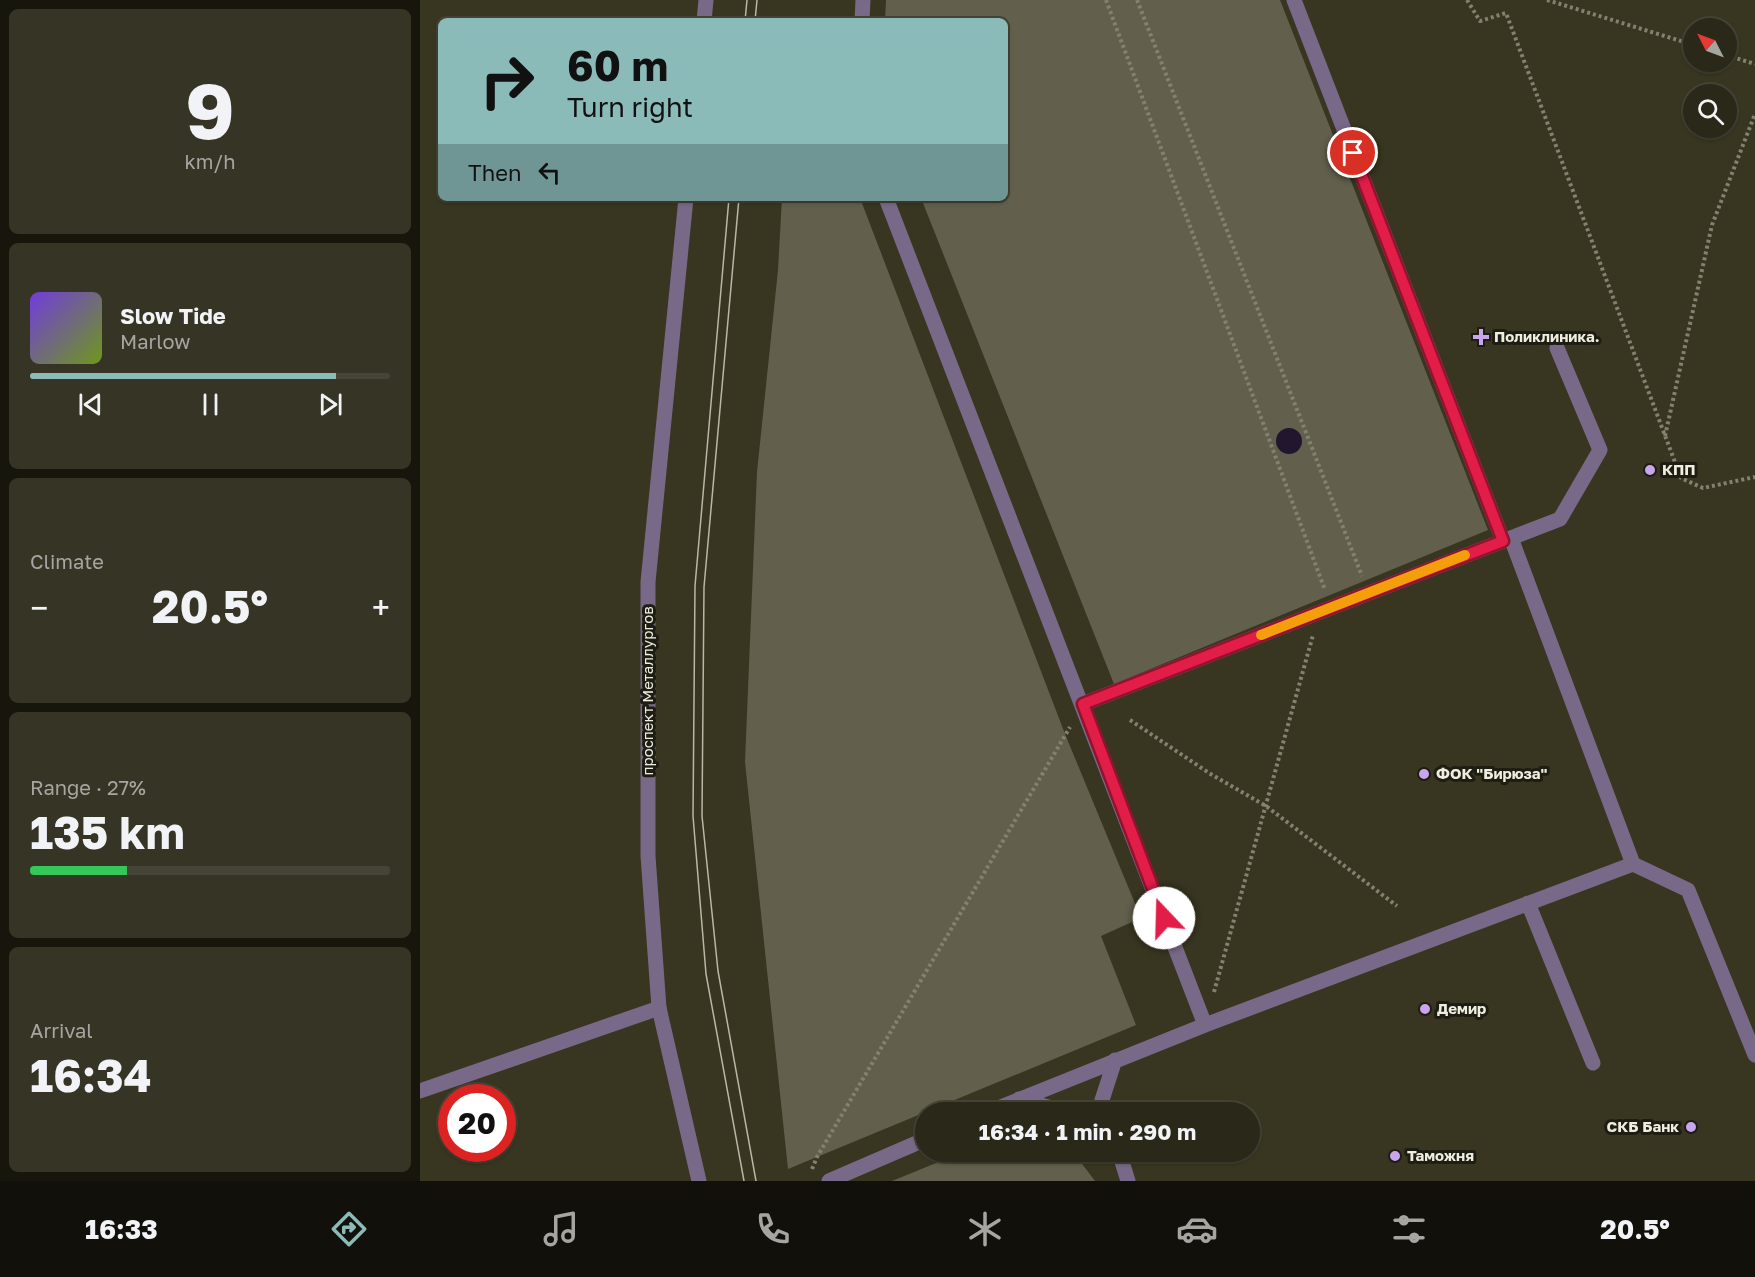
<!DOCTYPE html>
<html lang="en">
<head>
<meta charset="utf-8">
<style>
  :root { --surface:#2a2818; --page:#363425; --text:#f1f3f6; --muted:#a5a6a2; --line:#464437; --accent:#8bbbb9 }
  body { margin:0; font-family:"Golos Text",sans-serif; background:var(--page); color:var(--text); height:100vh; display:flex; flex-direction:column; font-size:22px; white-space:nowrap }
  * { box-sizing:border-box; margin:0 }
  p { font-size:20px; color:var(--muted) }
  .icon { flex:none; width:33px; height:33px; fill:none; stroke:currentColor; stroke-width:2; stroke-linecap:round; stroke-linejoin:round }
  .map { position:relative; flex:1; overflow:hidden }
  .details { display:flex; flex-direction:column; gap:9px; padding:9px; background:#17160d; width:420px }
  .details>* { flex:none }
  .guide { position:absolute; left:18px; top:18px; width:570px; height:183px; border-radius:9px; box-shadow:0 2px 4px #0004,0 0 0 2px var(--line); background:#8bbbb9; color:#111; overflow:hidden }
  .needle { width:39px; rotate:312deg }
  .controls { position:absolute; left:1263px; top:18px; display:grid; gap:12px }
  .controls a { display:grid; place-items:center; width:54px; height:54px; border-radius:50%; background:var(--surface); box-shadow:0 2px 4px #0004,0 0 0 2px var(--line); font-size:30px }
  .speed { position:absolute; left:18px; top:1084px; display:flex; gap:12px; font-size:30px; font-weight:700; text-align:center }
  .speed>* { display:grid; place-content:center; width:78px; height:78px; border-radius:50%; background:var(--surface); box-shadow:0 2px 4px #0004,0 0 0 2px var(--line); line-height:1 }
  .speed .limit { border:9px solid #d22; background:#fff; color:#111 }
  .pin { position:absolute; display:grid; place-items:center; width:51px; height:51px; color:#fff; margin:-26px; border:3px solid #fff; border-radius:50%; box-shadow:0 2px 6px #0007 }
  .me { position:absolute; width:66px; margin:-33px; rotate:339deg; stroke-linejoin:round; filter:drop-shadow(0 0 4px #0008) }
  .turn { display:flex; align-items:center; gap:21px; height:126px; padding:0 30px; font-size:27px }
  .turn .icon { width:78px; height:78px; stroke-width:2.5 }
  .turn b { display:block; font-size:42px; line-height:51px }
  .then { display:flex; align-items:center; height:57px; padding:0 30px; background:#0003; gap:12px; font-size:22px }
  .big { font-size:45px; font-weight:700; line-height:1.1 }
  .details .tile { flex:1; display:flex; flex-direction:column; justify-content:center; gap:9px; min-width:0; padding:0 21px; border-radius:9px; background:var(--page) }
  .details .dial { align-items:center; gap:0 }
  .dial b { font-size:78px; line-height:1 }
  .song { display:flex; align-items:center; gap:18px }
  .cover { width:72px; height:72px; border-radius:9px; background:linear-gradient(135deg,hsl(260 70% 55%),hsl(80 70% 35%)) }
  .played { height:6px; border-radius:3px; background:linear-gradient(90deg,var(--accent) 85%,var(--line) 85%) }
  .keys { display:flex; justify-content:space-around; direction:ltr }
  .heat { display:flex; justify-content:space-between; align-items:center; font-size:33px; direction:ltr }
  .charge { height:9px; border-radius:4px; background:linear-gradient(90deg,#34c759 27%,var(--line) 0) }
  .trip { position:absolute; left:495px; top:1102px; width:345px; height:60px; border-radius:30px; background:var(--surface); box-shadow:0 2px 4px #0004,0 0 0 2px var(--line); font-weight:700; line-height:60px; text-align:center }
  .tabs { display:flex; height:96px; justify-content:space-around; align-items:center; background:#11100a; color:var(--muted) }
  .tabs .icon { width:42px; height:42px }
  .tabs .active { color:var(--accent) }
  .tabs b { font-size:27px; color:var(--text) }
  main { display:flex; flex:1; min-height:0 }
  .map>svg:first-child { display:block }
  .green { fill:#62604c }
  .water { fill:#22152e }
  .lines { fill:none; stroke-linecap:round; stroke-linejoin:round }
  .path { stroke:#83816f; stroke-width:4; stroke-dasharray:3 3; stroke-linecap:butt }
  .service { stroke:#786988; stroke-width:15 }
  .tertiary { stroke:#786988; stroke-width:15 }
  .tram { stroke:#b9b8a7; stroke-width:1.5 }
  .route-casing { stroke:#92132f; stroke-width:15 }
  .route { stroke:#e11d48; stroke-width:10 }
  .slow { stroke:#f59e0b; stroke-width:10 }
  .poi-dot { fill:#c9a5ee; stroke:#1e1d13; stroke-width:2 }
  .labels { text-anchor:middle; stroke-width:6; stroke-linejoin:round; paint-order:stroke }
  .poi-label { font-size:15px; font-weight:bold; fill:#eeeddf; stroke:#1e1d13; text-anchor:start }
  .street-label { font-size:15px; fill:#eeeddf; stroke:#1e1d13 }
</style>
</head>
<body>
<main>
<section class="details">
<div class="tile dial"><b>9</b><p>km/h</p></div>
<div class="tile">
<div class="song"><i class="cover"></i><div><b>Slow Tide</b><p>Marlow</p></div></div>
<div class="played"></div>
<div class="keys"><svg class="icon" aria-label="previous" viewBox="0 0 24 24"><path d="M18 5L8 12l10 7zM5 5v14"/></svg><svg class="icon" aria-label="pause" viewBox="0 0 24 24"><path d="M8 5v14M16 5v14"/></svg><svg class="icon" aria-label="next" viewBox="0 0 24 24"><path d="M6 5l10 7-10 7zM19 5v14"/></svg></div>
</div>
<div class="tile"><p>Climate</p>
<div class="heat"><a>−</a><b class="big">20.5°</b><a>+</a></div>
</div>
<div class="tile"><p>Range · 27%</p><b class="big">135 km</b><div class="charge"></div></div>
<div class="tile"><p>Arrival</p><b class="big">16:34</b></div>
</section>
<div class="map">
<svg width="1335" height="1181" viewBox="0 0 1335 1181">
  <rect width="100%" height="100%" fill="#383620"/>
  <path class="green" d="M466,0H860L1068,530L694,684L501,198H585V21H465Z
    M362,198H440L645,734L721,918L681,936L716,1025L368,1169L325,762L337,472L358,270Z
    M543,1152H653L675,1181H472Z"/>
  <path class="water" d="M856 441a13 13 0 1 1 26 0a13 13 0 1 1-26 0Z"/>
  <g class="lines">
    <path class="path" d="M686,0L905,590
      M717,0L942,576
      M1047,0L1060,21L1086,13L1261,478L1283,488L1335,477
      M1127,0L1274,45
      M1306,55L1335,64
      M1245,436L1292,225L1335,114
      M710,720L789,773L846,806L977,906
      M794,992L893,635
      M392,1169L397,1157L650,727"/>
    <path class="service" d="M442,21L443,0
      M466,198L785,1025
      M1091,538L1213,864
      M1083,541L1140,519L1180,450L1137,348
      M663,704L1083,541L874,0
      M1108,903L1173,1063
      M0,1091L239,1008
      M599,1099L650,1113
      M566,1113L785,1025L1213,864L1268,890L1335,1055
      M686,1113L682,1100L695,1060
      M699,1152L708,1181
      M409,1181L506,1139"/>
    <path class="tertiary" d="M284,21L286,0
      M266,198L228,582V856L239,1008L279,1181"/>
    <path class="tram" d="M325,21L327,0
      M335,21L337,0
      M309,198L275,586L273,816L286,974L324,1181
      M319,198L284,587L282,816L298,971L336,1181"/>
  </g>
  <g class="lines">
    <defs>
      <path id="route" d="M744,918L663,704L1083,541L933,153"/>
    </defs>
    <use href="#route" class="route-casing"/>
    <use href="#route" class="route"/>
    <path class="slow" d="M841,635L1045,555"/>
  </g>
  <g class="poi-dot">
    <path d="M1058 328h6v6h6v6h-6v6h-6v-6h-6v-6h6z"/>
    <circle cx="1230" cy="470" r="6"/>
    <circle cx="1004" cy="774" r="6"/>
    <circle cx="1005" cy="1009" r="6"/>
    <circle cx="1271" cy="1127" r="6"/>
    <circle cx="975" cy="1156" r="6"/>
  </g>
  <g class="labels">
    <g class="poi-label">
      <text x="1074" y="342">Поликлиника.</text>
      <text x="1242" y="475">КПП</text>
      <text x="1016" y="779">ФОК "Бирюза"</text>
      <text x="1017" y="1014">Демир</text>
      <text x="1259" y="1132" text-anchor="end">СКБ Банк</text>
      <text x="987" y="1161">Таможня</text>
    </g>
    <g class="street-label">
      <text transform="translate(228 691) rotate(-90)" y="5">проспект Металлургов</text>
    </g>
  </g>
</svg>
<div class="controls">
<a><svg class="needle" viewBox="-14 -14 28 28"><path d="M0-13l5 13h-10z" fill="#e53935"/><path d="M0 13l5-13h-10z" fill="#a5a6a2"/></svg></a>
<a><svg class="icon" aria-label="search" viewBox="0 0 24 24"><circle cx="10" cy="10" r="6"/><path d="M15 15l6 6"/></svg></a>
</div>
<div class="speed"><div class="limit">20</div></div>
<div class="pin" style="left:933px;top:153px;background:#d93025"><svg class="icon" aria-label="arrive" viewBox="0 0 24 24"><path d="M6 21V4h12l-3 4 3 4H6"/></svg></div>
<svg class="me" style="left:744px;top:918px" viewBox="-20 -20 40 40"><circle r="19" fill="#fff"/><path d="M0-13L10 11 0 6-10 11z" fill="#e11d48"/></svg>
<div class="trip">16:34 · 1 min · 290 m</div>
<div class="guide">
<div class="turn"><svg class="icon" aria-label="right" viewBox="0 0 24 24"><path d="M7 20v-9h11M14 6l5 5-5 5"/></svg><div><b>60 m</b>Turn right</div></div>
<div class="then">Then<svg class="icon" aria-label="left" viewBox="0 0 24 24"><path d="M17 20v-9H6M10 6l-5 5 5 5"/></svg></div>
</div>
</div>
</main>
<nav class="tabs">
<b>16:33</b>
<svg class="icon active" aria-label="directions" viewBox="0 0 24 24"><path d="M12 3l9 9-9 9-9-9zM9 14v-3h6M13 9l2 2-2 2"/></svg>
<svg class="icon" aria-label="music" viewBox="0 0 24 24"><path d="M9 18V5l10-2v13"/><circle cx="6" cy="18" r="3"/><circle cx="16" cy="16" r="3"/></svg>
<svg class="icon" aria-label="phone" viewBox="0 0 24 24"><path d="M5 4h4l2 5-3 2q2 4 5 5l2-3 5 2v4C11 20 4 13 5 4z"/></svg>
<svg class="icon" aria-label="climate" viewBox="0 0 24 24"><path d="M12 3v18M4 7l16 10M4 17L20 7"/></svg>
<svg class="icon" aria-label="car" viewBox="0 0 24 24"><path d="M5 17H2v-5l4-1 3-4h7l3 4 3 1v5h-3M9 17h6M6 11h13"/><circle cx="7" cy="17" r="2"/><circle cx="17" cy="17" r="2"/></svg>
<svg class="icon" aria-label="filters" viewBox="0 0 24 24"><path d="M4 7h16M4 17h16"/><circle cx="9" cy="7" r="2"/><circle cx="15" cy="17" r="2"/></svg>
<b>20.5°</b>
</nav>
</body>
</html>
